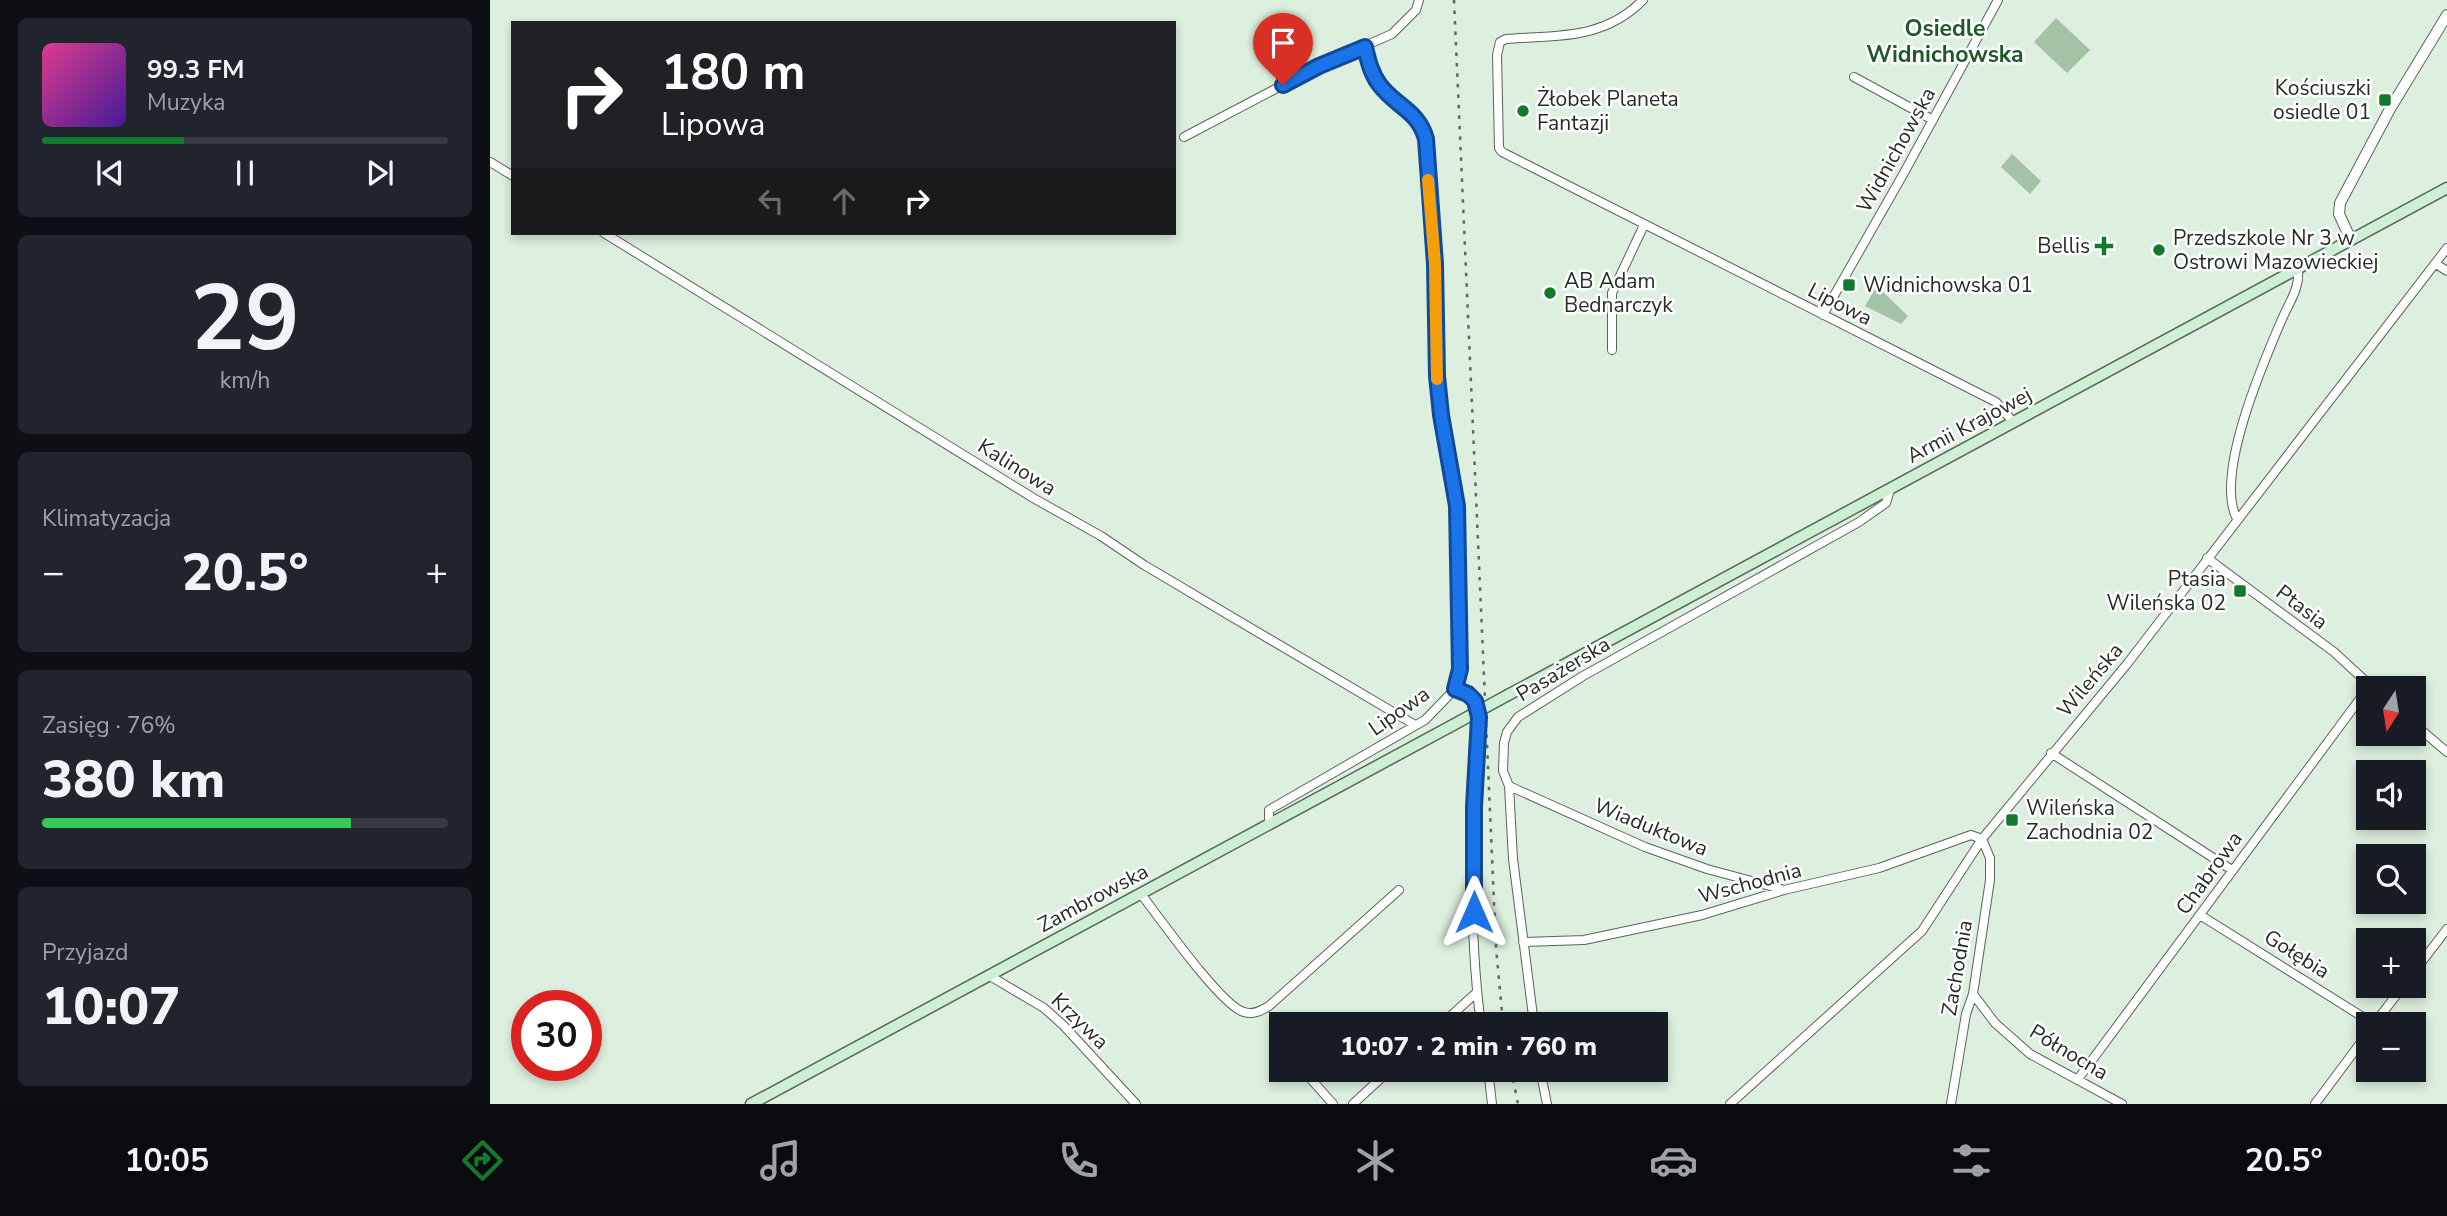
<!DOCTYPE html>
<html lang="pl">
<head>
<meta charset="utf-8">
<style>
  :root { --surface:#171b24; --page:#20242c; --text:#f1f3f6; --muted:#9ea1a6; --line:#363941; --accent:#127a2d }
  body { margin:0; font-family:"Nunito Sans",sans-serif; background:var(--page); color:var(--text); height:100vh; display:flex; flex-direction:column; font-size:26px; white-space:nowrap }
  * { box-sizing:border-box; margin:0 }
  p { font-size:23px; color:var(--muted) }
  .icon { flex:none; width:38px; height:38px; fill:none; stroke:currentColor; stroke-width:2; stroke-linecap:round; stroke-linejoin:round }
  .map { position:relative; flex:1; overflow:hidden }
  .side { display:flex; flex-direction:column; gap:18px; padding:18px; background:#0d0f14; width:490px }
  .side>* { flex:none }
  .banner { position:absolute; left:21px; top:21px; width:665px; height:214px; border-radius:0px; box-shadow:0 4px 10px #0003; background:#202124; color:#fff; overflow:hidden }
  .needle { width:46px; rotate:192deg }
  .fabs { position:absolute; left:1866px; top:676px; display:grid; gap:14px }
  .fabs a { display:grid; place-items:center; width:70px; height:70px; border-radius:0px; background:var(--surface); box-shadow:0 4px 10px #0003; font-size:35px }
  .speed { position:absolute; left:21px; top:990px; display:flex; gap:14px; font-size:35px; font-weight:700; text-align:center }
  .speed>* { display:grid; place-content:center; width:91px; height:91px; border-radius:50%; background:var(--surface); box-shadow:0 4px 10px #0003; line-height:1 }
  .speed .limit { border:10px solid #d22; background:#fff; color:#111 }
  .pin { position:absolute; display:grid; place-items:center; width:60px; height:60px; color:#fff; margin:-72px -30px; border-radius:50% 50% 50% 0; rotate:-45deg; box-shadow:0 0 7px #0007 }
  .pin .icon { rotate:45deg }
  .me { position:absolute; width:77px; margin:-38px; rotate:0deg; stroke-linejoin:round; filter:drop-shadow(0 0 5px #0008) }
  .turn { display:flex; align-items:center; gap:24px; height:147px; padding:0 35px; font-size:32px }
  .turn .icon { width:91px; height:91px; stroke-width:2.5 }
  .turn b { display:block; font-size:49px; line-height:60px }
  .lanes { display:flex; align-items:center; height:66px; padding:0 35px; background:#0003; justify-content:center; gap:35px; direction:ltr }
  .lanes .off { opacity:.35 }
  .big { font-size:52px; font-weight:800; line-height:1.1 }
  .side .card { flex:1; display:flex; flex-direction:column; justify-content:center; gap:10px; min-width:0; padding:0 24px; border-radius:10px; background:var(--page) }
  .side .dial { align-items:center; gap:0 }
  .dial b { font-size:91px; line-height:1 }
  .song { display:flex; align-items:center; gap:21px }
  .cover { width:84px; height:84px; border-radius:10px; background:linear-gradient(135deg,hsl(330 70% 55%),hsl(260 70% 35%)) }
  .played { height:7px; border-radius:4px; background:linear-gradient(90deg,var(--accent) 35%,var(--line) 35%) }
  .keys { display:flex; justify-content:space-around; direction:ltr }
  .heat { display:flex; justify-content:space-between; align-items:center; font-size:38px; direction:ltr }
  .charge { height:10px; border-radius:5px; background:linear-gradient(90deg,#34c759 76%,var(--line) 0) }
  .trip { position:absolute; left:779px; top:1012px; width:399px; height:70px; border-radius:0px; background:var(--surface); box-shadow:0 4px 10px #0003; font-weight:800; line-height:70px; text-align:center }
  .menu { display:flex; height:112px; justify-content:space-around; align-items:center; background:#090b0e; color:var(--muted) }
  .menu .icon { width:49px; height:49px }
  .menu .active { color:var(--accent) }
  .menu b { font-size:32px; color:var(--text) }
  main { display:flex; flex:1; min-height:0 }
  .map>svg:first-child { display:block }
  .green { fill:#a4c2a6 }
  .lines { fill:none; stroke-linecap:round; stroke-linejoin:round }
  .minor-casing { stroke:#576658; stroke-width:10 }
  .tertiary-casing { stroke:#576658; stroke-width:12 }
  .secondary-casing { stroke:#576658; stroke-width:13 }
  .minor { stroke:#fff; stroke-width:8 }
  .tertiary { stroke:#fff; stroke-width:10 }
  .secondary { stroke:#ceefd3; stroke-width:10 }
  .rail { stroke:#5f6a5f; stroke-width:2.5; stroke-dasharray:3.5 7; stroke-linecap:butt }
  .secondary-bridge-casing { stroke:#576658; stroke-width:13; stroke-linecap:butt }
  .secondary-bridge { stroke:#ceefd3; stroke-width:10 }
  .route-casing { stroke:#114b97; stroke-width:18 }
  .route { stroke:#1a73e8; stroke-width:12 }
  .slow { stroke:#f59e0b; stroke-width:12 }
  .poi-dot { fill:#127a2d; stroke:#fff; stroke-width:2.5 }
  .labels { text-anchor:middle; stroke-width:5; stroke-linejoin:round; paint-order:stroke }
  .poi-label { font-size:21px; fill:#262d26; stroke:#fff; text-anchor:start }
  .street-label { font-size:21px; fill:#262d26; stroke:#fff }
  .neighbourhood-label { font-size:23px; font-weight:bold; fill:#1e5a29; stroke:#fff }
</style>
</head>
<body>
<main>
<section class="side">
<div class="card">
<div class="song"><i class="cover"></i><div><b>99.3 FM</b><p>Muzyka</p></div></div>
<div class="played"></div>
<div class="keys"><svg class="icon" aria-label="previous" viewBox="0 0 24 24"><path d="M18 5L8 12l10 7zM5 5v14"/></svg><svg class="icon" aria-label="pause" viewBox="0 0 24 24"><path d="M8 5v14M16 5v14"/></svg><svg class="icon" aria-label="next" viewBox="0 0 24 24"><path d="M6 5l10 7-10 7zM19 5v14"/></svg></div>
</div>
<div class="card dial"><b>29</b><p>km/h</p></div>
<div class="card"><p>Klimatyzacja</p>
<div class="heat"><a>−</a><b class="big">20.5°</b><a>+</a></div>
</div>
<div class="card"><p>Zasięg · 76%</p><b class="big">380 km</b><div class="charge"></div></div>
<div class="card"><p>Przyjazd</p><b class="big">10:07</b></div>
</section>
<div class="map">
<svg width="1957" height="1104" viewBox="0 0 1957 1104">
  <rect width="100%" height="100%" fill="#ddefde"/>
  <path class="green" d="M1566,18L1600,50L1577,73L1544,42Z
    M1522,154L1551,181L1540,194L1511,167Z
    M1387,286L1418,316L1411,324L1375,306Z"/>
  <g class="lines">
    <defs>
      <path id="minor" d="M1153,0C1114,40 1067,35 1016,39L1010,42L1007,55L1009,148L1012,152L1506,402L1523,422
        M1364,77L1443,120
        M694,137L829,66L902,34L926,10L929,0
        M0,162L23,176
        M114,233L545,499L611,536L654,565L925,725
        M1946,264L1957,271
        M1333,315L1415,171L1508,0
        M1122,350V293L1154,225
        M1747,519C1724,476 1773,363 1792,319C1800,301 1810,288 1808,269
        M1717,558L1844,652L1883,688
        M965,689C973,692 983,695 986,703C995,724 985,780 984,805C981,877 981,952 991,1024
        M1923,723L1957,752
        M1561,753L1742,870
        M1019,786L1155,847L1217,869L1291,889
        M779,825V810L935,720L965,689L970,669L967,506L951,415L947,376L945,264L936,139C927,109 906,107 889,84C881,73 878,60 875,47
        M651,894C668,916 732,1007 754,1012C763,1015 771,1011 779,1006L909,890
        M1710,915L1884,1024
        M1033,942L1094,940L1212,915L1294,890L1389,868L1481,835L1492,839
        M1923,973L1957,929
        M500,976L554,1008L573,1025L646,1104
        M1483,994L1505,1023L1540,1054L1632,1104
        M952,1024L987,992
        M1044,1024L1023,859L1019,786L1013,771L1014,743L1017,732L1028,717L1093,676L1369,522L1396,503L1400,490
        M1884,1024L1914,985
        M790,1045H791
        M812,1069L843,1104
        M998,1069L1002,1104
        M1050,1069L1057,1104
        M1588,1079L1878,688
        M863,1104L901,1069
        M1240,1104L1432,931L1492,839L1637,664L1957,248
        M1461,1104L1476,1014L1483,994L1500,880V858L1492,839
        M1825,1104L1878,1033"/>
      <path id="tertiary" d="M1861,240L1849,214L1850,203L1900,109L1957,15"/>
      <path id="secondary" d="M1018,695L1957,188
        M261,1104L963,725"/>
    </defs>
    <use href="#minor" class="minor-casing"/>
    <use href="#tertiary" class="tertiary-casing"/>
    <use href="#secondary" class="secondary-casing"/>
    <use href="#minor" class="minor"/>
    <use href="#tertiary" class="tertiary"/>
    <use href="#secondary" class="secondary"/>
    <path class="rail" d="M964,0L1006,947L1013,1024
      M1021,1069L1028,1104"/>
    <defs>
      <path id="secondary-bridge" d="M963,725L1018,695"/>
    </defs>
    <use href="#secondary-bridge" class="secondary-bridge-casing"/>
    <use href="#secondary-bridge" class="secondary-bridge"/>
  </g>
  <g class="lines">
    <defs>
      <path id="route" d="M793,85L829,66L875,47C878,60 881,73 889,84C906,107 928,110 936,139L945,264L947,376L951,415L967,506L970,669L965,689L978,694L985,701L989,717L984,807V912"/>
    </defs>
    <use href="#route" class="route-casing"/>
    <use href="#route" class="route"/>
    <path class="slow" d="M938,180L945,264L947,379"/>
  </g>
  <g class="poi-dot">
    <rect x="1888" y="93" width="14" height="14" rx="3.5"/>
    <circle cx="1033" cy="111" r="7"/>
    <path d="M1610.5 235.5h7v7h7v7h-7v7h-7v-7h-7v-7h7z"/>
    <circle cx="1669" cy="250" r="7"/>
    <rect x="1352" y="278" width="14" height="14" rx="3.5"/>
    <circle cx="1060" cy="293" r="7"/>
    <rect x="1743" y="584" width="14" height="14" rx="3.5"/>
    <rect x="1515" y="813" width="14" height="14" rx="3.5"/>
  </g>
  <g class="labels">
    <g class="poi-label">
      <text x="1881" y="95" text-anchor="end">Kościuszki<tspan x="1881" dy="24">osiedle 01</tspan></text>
      <text x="1047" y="106">Żłobek Planeta<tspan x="1047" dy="24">Fantazji</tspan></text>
      <text x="1683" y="245">Przedszkole Nr 3 w<tspan x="1683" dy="24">Ostrowi Mazowieckiej</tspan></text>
      <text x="1600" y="253" text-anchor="end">Bellis</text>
      <text x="1074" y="288">AB Adam<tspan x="1074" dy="24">Bednarczyk</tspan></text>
      <text x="1373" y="292">Widnichowska 01</text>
      <text x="1736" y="586" text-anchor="end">Ptasia<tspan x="1736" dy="24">Wileńska 02</tspan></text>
      <text x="1536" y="815">Wileńska<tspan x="1536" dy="24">Zachodnia 02</tspan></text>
    </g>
    <g class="street-label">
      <text transform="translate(1406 150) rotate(-61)" y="7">Widnichowska</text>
      <text transform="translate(1350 304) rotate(27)" y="7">Lipowa</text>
      <text transform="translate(1479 425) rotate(-28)" y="7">Armii Krajowej</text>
      <text transform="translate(527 467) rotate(32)" y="7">Kalinowa</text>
      <text transform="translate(1812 607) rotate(37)" y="7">Ptasia</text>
      <text transform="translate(1073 669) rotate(-31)" y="7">Pasażerska</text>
      <text transform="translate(1600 680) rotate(-50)" y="7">Wileńska</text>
      <text transform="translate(909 711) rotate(-35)" y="7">Lipowa</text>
      <text transform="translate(1161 827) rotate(22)" y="7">Wiaduktowa</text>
      <text transform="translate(1719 873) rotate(-54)" y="7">Chabrowa</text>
      <text transform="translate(1260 883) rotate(-15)" y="7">Wschodnia</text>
      <text transform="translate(603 898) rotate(-28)" y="7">Zambrowska</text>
      <text transform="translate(1807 954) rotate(32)" y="7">Gołębia</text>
      <text transform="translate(1467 968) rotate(-80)" y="7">Zachodnia</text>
      <text transform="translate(590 1021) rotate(44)" y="7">Krzywa</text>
      <text transform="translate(1579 1052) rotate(31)" y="7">Północna</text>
    </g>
    <g class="neighbourhood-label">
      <text x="1455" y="36">Osiedle<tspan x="1455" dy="26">Widnichowska</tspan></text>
    </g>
  </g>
</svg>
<div class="fabs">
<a><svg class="needle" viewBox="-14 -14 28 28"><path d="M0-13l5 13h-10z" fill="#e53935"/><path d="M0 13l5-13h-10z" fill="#9ea1a6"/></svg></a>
<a><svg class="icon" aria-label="sound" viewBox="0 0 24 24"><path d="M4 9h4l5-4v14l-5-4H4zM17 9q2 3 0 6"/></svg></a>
<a><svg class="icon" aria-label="search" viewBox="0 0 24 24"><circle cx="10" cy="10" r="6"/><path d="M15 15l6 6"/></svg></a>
<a>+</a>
<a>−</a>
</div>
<div class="speed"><div class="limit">30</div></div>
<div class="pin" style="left:793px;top:85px;background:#d93025"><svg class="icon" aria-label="arrive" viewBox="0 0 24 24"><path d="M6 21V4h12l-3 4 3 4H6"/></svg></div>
<svg class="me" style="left:984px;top:912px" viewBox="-20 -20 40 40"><path d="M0-17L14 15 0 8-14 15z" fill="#1a73e8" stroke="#fff" stroke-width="4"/></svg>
<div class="trip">10:07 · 2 min · 760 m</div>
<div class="banner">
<div class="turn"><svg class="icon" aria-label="right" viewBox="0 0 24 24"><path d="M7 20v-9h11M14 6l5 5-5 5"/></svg><div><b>180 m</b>Lipowa</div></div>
<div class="lanes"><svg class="icon off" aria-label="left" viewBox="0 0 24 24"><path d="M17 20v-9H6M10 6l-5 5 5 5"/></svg><svg class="icon off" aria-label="ahead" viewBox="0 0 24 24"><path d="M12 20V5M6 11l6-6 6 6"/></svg><svg class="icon" aria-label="right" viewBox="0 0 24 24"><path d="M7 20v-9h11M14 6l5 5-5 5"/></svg></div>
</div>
</div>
</main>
<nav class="menu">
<b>10:05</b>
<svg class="icon active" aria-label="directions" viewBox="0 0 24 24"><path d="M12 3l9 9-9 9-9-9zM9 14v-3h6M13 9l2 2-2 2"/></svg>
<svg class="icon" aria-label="music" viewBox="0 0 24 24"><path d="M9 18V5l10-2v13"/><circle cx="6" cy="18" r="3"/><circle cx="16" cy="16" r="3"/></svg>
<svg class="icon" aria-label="phone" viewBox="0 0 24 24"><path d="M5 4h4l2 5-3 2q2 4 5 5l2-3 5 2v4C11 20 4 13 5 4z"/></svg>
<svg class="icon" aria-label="climate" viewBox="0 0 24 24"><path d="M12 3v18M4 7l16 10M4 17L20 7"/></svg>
<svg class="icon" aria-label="car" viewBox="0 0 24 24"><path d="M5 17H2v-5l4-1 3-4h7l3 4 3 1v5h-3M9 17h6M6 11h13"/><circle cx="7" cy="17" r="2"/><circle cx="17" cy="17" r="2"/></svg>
<svg class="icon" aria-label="filters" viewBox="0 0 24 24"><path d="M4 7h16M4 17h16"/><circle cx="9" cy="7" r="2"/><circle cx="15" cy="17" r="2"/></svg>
<b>20.5°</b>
</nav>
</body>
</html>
